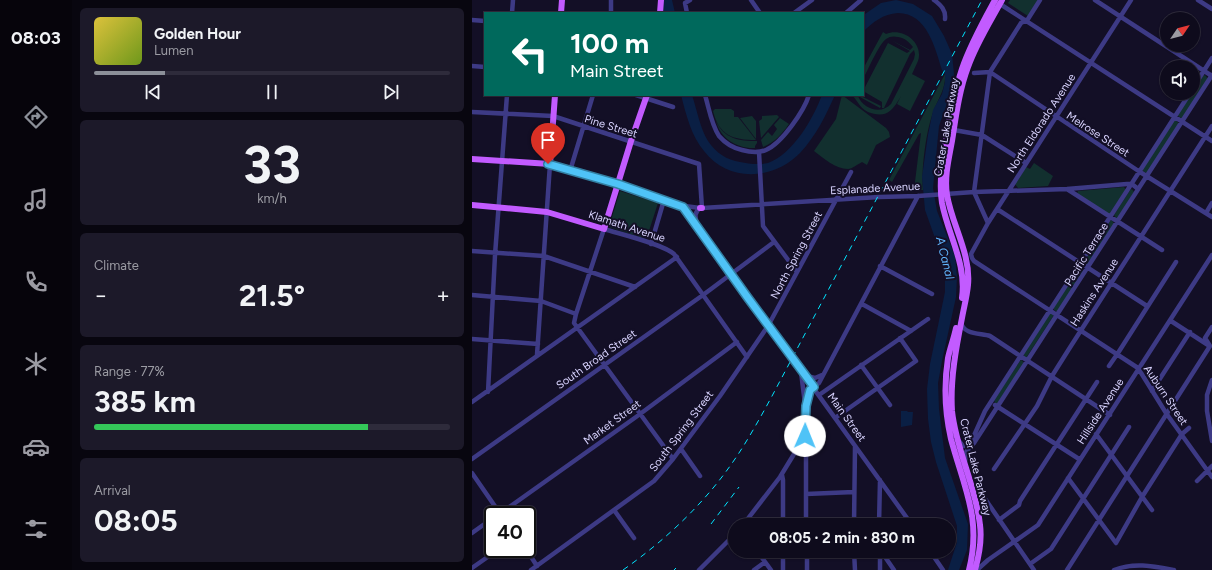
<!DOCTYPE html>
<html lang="en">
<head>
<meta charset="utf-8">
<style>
  :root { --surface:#0e0b1c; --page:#1c1929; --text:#f1f3f6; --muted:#9b9ba3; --line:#2e2b3b; --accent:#8c9099 }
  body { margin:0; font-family:Figtree,sans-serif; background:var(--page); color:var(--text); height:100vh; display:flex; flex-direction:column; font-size:15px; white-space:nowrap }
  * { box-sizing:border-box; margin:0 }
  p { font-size:13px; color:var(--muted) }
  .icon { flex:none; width:22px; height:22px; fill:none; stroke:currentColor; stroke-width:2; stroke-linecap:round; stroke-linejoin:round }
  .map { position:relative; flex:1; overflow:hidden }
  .panel { display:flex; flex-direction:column; gap:8px; padding:8px; background:#08060f; width:400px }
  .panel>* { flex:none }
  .top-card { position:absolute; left:12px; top:12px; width:380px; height:84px; border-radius:0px; box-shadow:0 1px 3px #0004,0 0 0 1px var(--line); background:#00695c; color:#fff; overflow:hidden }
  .needle { width:26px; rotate:55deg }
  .buttons { position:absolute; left:688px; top:12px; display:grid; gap:8px }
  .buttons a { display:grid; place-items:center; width:40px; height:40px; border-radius:50%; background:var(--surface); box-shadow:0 1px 3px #0004,0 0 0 1px var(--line); font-size:20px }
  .speed { position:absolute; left:12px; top:506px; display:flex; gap:8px; font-size:20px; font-weight:700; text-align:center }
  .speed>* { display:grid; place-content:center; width:52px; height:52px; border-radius:50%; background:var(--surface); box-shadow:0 1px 3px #0004,0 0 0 1px var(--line); line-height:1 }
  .speed .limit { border:2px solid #111; border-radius:6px; background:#fff; color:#111 }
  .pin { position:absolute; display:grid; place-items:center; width:34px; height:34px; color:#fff; margin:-41px -17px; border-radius:50% 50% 50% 0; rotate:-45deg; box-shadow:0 0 4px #0007 }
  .pin .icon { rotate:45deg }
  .me { position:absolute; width:44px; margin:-22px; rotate:1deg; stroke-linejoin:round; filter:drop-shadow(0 0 3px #0008) }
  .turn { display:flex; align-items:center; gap:14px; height:84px; padding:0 20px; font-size:18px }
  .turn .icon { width:52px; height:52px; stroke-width:2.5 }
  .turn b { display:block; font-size:28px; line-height:34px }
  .big { font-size:30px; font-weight:700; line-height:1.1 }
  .panel .widget { flex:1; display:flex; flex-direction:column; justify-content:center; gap:6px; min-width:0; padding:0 14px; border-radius:6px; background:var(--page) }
  .panel .dial { align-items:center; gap:0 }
  .dial b { font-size:52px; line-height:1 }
  .song { display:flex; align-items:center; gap:12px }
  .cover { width:48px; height:48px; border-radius:6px; background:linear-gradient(135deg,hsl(50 70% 55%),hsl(80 70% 35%)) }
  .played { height:4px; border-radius:2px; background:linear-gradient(90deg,var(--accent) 20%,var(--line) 20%) }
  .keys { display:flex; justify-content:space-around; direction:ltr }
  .heat { display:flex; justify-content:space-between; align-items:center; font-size:22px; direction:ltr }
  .charge { height:6px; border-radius:3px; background:linear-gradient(90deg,#34c759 77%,var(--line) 0) }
  .trip { position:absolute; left:256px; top:518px; width:228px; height:40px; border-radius:20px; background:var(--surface); box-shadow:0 1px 3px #0004,0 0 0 1px var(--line); font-weight:700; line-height:40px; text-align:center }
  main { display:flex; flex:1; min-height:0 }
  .tabs { display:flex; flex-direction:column; width:72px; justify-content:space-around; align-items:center; background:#06040b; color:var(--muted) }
  .tabs .icon { width:28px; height:28px }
  .tabs .active { color:var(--accent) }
  .tabs b { font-size:18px; color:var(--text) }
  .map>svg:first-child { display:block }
  .green { fill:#12302f }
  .water { fill:#0a1f44 }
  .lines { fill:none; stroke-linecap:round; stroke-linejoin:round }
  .minor { stroke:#3d3a85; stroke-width:4.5 }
  .major { stroke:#c25bff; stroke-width:6 }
  .rail { stroke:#00e5ff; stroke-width:1; stroke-dasharray:6 5; stroke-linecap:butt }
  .route-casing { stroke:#337fa1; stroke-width:10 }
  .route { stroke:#4fc3f7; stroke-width:7 }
  .labels { text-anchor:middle; stroke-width:4; stroke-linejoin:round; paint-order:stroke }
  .street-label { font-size:11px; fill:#d9d4ff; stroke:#130f26 }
  .water-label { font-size:12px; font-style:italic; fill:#62b6ff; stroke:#130f26 }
</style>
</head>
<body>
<main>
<nav class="tabs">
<b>08:03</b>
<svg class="icon active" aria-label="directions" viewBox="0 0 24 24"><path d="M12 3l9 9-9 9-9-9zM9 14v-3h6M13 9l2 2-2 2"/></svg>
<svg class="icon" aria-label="music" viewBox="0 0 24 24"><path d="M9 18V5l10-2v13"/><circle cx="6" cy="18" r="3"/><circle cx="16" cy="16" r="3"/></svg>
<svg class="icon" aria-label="phone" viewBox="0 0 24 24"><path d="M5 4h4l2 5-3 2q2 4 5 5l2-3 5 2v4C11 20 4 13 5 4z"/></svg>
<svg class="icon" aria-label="climate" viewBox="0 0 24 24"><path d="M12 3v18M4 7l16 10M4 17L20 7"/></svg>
<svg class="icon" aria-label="car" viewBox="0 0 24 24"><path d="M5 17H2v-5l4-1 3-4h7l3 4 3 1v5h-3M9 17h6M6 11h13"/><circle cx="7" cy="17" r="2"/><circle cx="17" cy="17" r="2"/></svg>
<svg class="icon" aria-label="filters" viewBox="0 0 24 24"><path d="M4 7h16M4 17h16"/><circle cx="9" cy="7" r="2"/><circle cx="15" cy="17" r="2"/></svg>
</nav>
<section class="panel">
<div class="widget">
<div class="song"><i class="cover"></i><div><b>Golden Hour</b><p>Lumen</p></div></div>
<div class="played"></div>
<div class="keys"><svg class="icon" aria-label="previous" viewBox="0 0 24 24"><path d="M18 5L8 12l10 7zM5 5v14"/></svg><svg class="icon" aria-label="pause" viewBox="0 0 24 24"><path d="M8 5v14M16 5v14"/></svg><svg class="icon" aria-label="next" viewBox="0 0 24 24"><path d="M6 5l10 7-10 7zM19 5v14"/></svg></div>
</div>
<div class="widget dial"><b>33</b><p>km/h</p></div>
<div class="widget"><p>Climate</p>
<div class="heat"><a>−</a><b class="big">21.5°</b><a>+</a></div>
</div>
<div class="widget"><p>Range · 77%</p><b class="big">385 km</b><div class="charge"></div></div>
<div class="widget"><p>Arrival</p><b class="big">08:05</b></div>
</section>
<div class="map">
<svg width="740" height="570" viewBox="0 0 740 570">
  <rect width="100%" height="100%" fill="#130f26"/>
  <path class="green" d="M538,0H566L556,16L536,3Z
    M411,32L414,34C431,27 452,43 446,61C441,72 427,104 419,110C413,116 404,115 396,112C386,107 385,98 379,95H387L409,106L408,108L386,96C391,109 409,115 419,104L442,59L443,54L442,50L438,54L412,108H410V102L391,91L416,43L435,53L438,51L419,40L438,50L441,47C437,42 433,38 426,37C422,36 418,36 414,39C407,44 396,70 391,79V69Z
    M440,74L453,81L438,111L425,104Z
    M473,74C474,88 467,97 462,110C454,130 449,169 451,190H442L449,133L447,134L420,182L417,180Z
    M733,75L736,79L711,118H709L706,116V114L731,76Z
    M370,95L414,128L417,132L418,137L404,145L395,165L390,162C386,164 380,169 376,169C364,169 351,158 342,151L364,119Z
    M243,109H259L262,111V117H266L284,140C260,140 247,135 241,111Z
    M305,115L307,117L289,138L287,121L290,119V116Z
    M280,116L284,121V139L268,118Z
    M308,118L317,124C310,134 303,142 291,147L289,140L296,132L300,136L305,129L302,125Z
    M704,120L707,124L676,172L674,173L671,171V169L702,121Z
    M244,121C252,139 267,141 285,141V143L283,146V148C265,149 248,138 244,121Z
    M562,163L581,176L576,186L546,188L543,184L554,167L558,169Z
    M652,187L654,190L638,216L605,194L606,191Z
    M660,189L662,192L646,218H644L642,215L658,190Z
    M148,191L186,203L175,237L171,238L137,227Z
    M640,220L642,224L616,264L614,265L611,261L638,221Z
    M607,269H609L612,272L587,311H584L582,310V307Z
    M577,314H580L582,315L554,358L552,357V354Z
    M550,360L552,364L525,404L523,403L522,400L548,361Z"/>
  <path class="water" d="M187,0H200L203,13H192Z
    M424,0L441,4L460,16L472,36L480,54L482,74L481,87L467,126L461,188L465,211L483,256L485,277L484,297L470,361L466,383L467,409L473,458L496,524L495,550L487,570H476L485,542V526L464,462L459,442L456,419L455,389L458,364L473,292V278L472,263L453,210L450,177L456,135L461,110L470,94L473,82V74L470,70C463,48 455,13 426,13C411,14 401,22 391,32V15L393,14L409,3Z
    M209,95H220C225,110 228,128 236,141C244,153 255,160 268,162C277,164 287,165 296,163C321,154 341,119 350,95H363C354,115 344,136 328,153C302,180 256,183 232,151C219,136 214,114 209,95Z
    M429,411H435L436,412H441L440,425L429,427Z"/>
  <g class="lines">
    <path class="minor" d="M279,0L288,13
      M462,0C469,5 474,10 473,19
      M623,0L740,76
      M659,0L516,223L499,254L500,258L502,261L666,368L694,413L740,477
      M726,0L740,9
      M528,4L740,141
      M40,13L41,0
      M139,13V0
      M215,13L213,3L218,0
      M322,13L340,0
      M374,13L389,0
      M0,20L13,21
      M0,66L13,67
      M502,73L518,72L668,172L740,217
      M721,88L740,58
      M164,95L201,107
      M233,95C237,108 239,124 247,136C253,143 261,148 270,150C277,152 287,153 294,150C310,143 332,111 337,95
      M0,112L81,116L227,164L230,208L407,197L446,196L502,192L595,189L655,184H660L666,189
      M482,130L510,135L554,163
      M287,152L291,226L325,272
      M98,171L121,95
      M595,189L690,250
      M211,207L440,525
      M525,209L675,306
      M734,213L740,203
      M516,223L502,192L518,72L549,23L556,19L568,0
      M225,224C223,216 222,213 228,208
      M179,244L192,200
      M0,251L72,256L163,287
      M408,266L460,294
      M0,295L69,301L104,314L102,323L201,459
      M390,304L439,331
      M104,314L132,229C148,234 191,244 202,254L275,357
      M699,321L736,345
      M489,322C491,335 509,333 518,336L638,415
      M0,339L66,344
      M65,355L78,164L146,185L205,205L228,208
      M389,365L418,405
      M637,366L646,353L704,262
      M329,372L333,404
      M335,376L343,378L350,375
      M740,380L735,395V411L740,441
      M680,391L718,332
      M16,392L23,255L35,95
      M347,395L456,319
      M0,402L205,257
      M523,405L607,459
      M363,418L444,361L428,338
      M624,434L680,510
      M487,441L491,446H493L500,440L513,411L718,93
      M209,449L228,476
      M0,459L231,295L302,242
      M493,462L494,452L502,443L740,75
      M522,469L565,406L580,376L597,349L740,126
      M0,473L29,515
      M310,475L311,480V525
      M596,478L644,543L670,497L710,434L717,428
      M725,481L740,466
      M500,487L509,493L562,570
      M334,494L382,492
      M142,510L162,538
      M26,515L164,417L265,342
      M527,520L547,505L548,501L625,382
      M271,525L308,477L333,436
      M303,525L311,519
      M334,525V406L338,390L347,383L446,196
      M382,525L383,447
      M407,525L408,480
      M0,533L21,518
      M54,549L65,566
      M285,551L299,570
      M335,551V570
      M382,551L383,570
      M409,551L422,570
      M458,551L471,570
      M558,564L579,549L657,427
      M0,568L27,549
      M59,570L182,481L201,459L248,396L296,326L379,172
      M227,570L263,534
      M282,570L293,562
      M311,570V551
      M408,570V551
      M505,570L516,560L566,525L740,255
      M595,570L738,346L733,338L740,327
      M642,570C662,562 681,566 702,570"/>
    <path class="major" d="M89,13L90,0
      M188,13L189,0
      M0,159L78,164L83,95
      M0,205L75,212L132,229L159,141L175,95
      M228,208H230
      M490,298C495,264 476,235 470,203C467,184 470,165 473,146C477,120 482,93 490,69C498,45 511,22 523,0
      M484,328C482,338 478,348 476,358C472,384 473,413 479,439C492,488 510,519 497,570
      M503,570C507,556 510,540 508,525C504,486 484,450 480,411C478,380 484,348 490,318C492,307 495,296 496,285C499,254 480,225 475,195C472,177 477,158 480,141C484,116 487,91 496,67C504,44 518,22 530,0"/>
    <path class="rail" d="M239,524L267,487
      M151,570C195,539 235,501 265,456C277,438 288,418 299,398L510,0
      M202,570L204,568"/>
  </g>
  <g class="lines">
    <defs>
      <path id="route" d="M76,164L146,184L211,207L276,298L342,387L338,390L334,406L333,436"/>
    </defs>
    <use href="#route" class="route-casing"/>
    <use href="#route" class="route"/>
  </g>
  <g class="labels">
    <g class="street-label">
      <text transform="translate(569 123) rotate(-57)" y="4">North Eldorado Avenue</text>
      <text transform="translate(139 126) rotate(17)" y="4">Pine Street</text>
      <text transform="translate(474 127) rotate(-80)" y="4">Crater Lake Parkway</text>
      <text transform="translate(626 134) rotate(33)" y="4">Melrose Street</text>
      <text transform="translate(403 188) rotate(-3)" y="4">Esplanade Avenue</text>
      <text transform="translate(155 226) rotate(18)" y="4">Klamath Avenue</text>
      <text transform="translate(614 254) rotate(-58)" y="4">Pacific Terrace</text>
      <text transform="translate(324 255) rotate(-62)" y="4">North Spring Street</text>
      <text transform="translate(622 292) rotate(-57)" y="4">Haskins Avenue</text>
      <text transform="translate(124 359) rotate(-35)" y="4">South Broad Street</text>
      <text transform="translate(694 395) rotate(56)" y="4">Auburn Street</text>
      <text transform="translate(628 411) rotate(-57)" y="4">Hillside Avenue</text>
      <text transform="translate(375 417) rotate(54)" y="4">Main Street</text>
      <text transform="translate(140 422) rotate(-36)" y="4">Market Street</text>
      <text transform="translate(209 431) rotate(-53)" y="4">South Spring Street</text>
      <text transform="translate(504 467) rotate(76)" y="4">Crater Lake Parkway</text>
    </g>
    <g class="water-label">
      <text transform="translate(473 258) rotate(76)" y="4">A Canal</text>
    </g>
  </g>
</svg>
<div class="buttons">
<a><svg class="needle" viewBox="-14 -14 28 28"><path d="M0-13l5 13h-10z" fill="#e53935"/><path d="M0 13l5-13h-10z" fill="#9b9ba3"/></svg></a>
<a><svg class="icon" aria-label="sound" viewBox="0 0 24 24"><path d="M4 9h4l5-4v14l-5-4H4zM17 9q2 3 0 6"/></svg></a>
</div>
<div class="speed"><div class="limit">40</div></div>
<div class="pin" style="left:76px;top:164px;background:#d93025"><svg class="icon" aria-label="arrive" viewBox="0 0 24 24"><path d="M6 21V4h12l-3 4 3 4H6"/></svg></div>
<svg class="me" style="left:333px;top:436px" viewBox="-20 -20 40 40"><circle r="19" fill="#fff"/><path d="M0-13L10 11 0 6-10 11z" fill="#4fc3f7"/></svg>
<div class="trip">08:05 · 2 min · 830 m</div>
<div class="top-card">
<div class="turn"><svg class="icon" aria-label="left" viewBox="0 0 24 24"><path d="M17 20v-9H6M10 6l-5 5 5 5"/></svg><div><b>100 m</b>Main Street</div></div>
</div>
</div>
</main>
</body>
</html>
